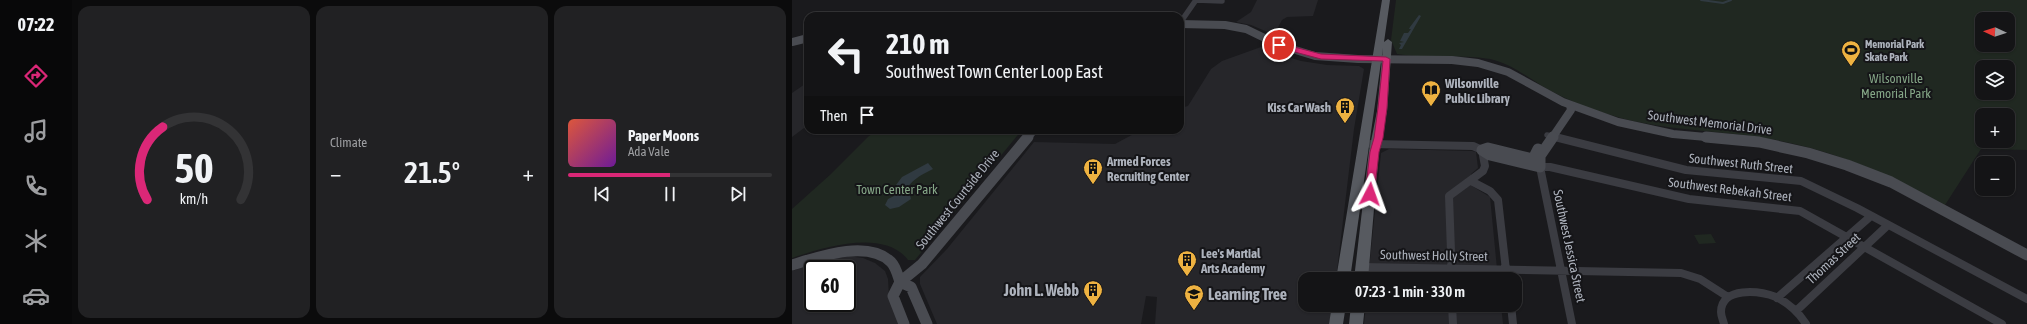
<!DOCTYPE html>
<html lang="en">
<head>
<meta charset="utf-8">
<style>
  :root { --surface:#141416; --page:#212123; --text:#f1f3f6; --muted:#9d9ea1; --line:#333335; --accent:#db2777 }
  body { margin:0; font-family:"Asap Condensed",sans-serif; background:var(--page); color:var(--text); height:100vh; display:flex; flex-direction:column; font-size:15px; white-space:nowrap }
  * { box-sizing:border-box; margin:0 }
  p { font-size:13px; color:var(--muted) }
  .icon { flex:none; width:22px; height:22px; fill:none; stroke:currentColor; stroke-width:2; stroke-linecap:round; stroke-linejoin:round }
  .map { position:relative; flex:1; overflow:hidden }
  .details { display:flex; flex-direction:column; gap:6px; padding:6px; background:#0b0b0c; width:720px }
  .details>* { flex:none }
  .hud { position:absolute; left:12px; top:12px; width:380px; height:122px; border-radius:12px; box-shadow:0 1px 3px #0004,0 0 0 1px var(--line); background:#141416; color:var(--text); overflow:hidden }
  .needle { width:26px; rotate:273deg }
  .fabs { position:absolute; left:1183px; top:12px; display:grid; gap:8px }
  .fabs a { display:grid; place-items:center; width:40px; height:40px; border-radius:8px; background:var(--surface); box-shadow:0 1px 3px #0004,0 0 0 1px var(--line); font-size:20px }
  .speed { position:absolute; left:12px; top:260px; display:flex; gap:8px; font-size:20px; font-weight:700; text-align:center }
  .speed>* { display:grid; place-content:center; width:52px; height:52px; border-radius:50%; background:var(--surface); box-shadow:0 1px 3px #0004,0 0 0 1px var(--line); line-height:1 }
  .speed .limit { border:2px solid #111; border-radius:6px; background:#fff; color:#111 }
  .pin { position:absolute; display:grid; place-items:center; width:34px; height:34px; color:#fff; margin:-17px; border:2px solid #fff; border-radius:50%; box-shadow:0 1px 4px #0007 }
  .me { position:absolute; width:44px; margin:-22px; rotate:4deg; stroke-linejoin:round; filter:drop-shadow(0 0 3px #0008) }
  .turn { display:flex; align-items:center; gap:14px; height:84px; padding:0 16px; font-size:18px }
  .turn .icon { width:52px; height:52px; stroke-width:2.5 }
  .turn b { display:block; font-size:28px; line-height:34px }
  .then { display:flex; align-items:center; height:38px; padding:0 16px; background:#0003; gap:8px; font-size:15px }
  .big { font-size:30px; font-weight:600; line-height:1.1 }
  .details .card { flex:1; display:flex; flex-direction:column; justify-content:center; gap:6px; min-width:0; padding:0 14px; border-radius:12px; background:var(--page) }
  .details .dial { align-items:center; gap:0 }
  .dial svg { height:104px; overflow:visible; fill:none; stroke:var(--line); stroke-width:7; stroke-linecap:round; text-anchor:middle }
  .dial text { fill:var(--text); stroke:none }
  .song { display:flex; align-items:center; gap:12px }
  .cover { width:48px; height:48px; border-radius:6px; background:linear-gradient(135deg,hsl(10 70% 55%),hsl(280 70% 35%)) }
  .played { height:4px; border-radius:2px; background:linear-gradient(90deg,var(--accent) 50%,var(--line) 50%) }
  .keys { display:flex; justify-content:space-around; direction:ltr }
  .heat { display:flex; justify-content:space-between; align-items:center; font-size:22px; direction:ltr }
  .details .tiles { flex:1; display:grid; gap:6px; grid-template-columns:repeat(3,1fr) }
  .trip { position:absolute; left:506px; top:272px; width:224px; height:40px; border-radius:12px; background:var(--surface); box-shadow:0 1px 3px #0004,0 0 0 1px var(--line); font-weight:600; line-height:40px; text-align:center }
  main { display:flex; flex:1; min-height:0 }
  .menu { display:flex; flex-direction:column; width:72px; justify-content:space-around; align-items:center; background:#080809; color:var(--muted) }
  .menu .icon { width:28px; height:28px }
  .menu .on { color:var(--accent) }
  .menu b { font-size:18px; color:var(--text) }
  .map>svg:first-child { display:block }
  .built { fill:#26262a; fill-rule:evenodd }
  .green { fill:#202821; fill-rule:evenodd }
  .water { fill:#303a41 }
  .lines { fill:none; stroke-linecap:round; stroke-linejoin:round }
  .stream { stroke:#303a41; stroke-width:2 }
  .street-far1 { stroke:#3b3c42; stroke-width:5.5 }
  .street { stroke:#3b3c42; stroke-width:8 }
  .secondary-far1 { stroke:#494b51; stroke-width:8 }
  .secondary { stroke:#494b51; stroke-width:11 }
  .primary { fill:#575a60; fill-rule:evenodd }
  .route { fill:#db2777; stroke:#8e194d }
  .labels { text-anchor:middle; stroke-width:4; stroke-linejoin:round; paint-order:stroke }
  .far-poi-label { font-size:11px; font-weight:bold; fill:#adb2bc; stroke:#151518; text-anchor:start }
  .park-label { font-size:13px; fill:#85a687; stroke:#151518 }
  .poi-label { font-size:13px; font-weight:bold; fill:#adb2bc; stroke:#151518; text-anchor:start }
  .street-label { font-size:13px; fill:#adb2bc; stroke:#151518 }
  .near-poi-label { font-size:16px; font-weight:bold; fill:#adb2bc; stroke:#151518; text-anchor:end }
</style>
</head>
<body>
<main>
<nav class="menu">
<b>07:22</b>
<svg class="icon on" aria-label="directions" viewBox="0 0 24 24"><path d="M12 3l9 9-9 9-9-9zM9 14v-3h6M13 9l2 2-2 2"/></svg>
<svg class="icon" aria-label="music" viewBox="0 0 24 24"><path d="M9 18V5l10-2v13"/><circle cx="6" cy="18" r="3"/><circle cx="16" cy="16" r="3"/></svg>
<svg class="icon" aria-label="phone" viewBox="0 0 24 24"><path d="M5 4h4l2 5-3 2q2 4 5 5l2-3 5 2v4C11 20 4 13 5 4z"/></svg>
<svg class="icon" aria-label="climate" viewBox="0 0 24 24"><path d="M12 3v18M4 7l16 10M4 17L20 7"/></svg>
<svg class="icon" aria-label="car" viewBox="0 0 24 24"><path d="M5 17H2v-5l4-1 3-4h7l3 4 3 1v5h-3M9 17h6M6 11h13"/><circle cx="7" cy="17" r="2"/><circle cx="17" cy="17" r="2"/></svg>
</nav>
<section class="details">
<div class="tiles">
<div class="card dial"><svg viewBox="0 0 100 80">
<path d="M14 69A42 42 0 1 1 86 69"/>
<path d="M14 69A42 42 0 0 1 26 13" stroke="#db2777"/>
<text x="50" y="56" font-size="32" font-weight="700">50</text>
<text x="50" y="72" font-size="11">km/h</text>
</svg></div>
<div class="card"><p>Climate</p>
<div class="heat"><a>−</a><b class="big">21.5°</b><a>+</a></div>
</div>
<div class="card">
<div class="song"><i class="cover"></i><div><b>Paper Moons</b><p>Ada Vale</p></div></div>
<div class="played"></div>
<div class="keys"><svg class="icon" aria-label="previous" viewBox="0 0 24 24"><path d="M18 5L8 12l10 7zM5 5v14"/></svg><svg class="icon" aria-label="pause" viewBox="0 0 24 24"><path d="M8 5v14M16 5v14"/></svg><svg class="icon" aria-label="next" viewBox="0 0 24 24"><path d="M6 5l10 7-10 7zM19 5v14"/></svg></div>
</div>
</div>
</section>
<div class="map">
<svg width="1235" height="324" viewBox="0 0 1235 324">
  <rect width="100%" height="100%" fill="#1a1a1d"/>
  <path class="built" d="M465,0H526L521,16L495,17L490,20L484,31L478,33L459,25L444,22L459,12Z
    M469,47L483,53L509,61L535,65L567,66L572,69L562,129L544,279H513V305H541L537,324H363L365,297L354,296L349,324H145L128,284V277L155,249L242,142L323,144L349,130H388V108L396,106L419,69L430,61Z
    M16,82V125L0,137V93Z
    M597,149L680,151L684,152L686,168L679,174L680,186L698,197L706,279H576L589,153Z
    M56,256L71,258L83,263L93,271L96,279L97,298L107,324H0V271L33,260ZM21,269H55V303H21Z
    M574,305H709L711,324H572Z"/>
  <path class="green" d="M604,0H1235V150L1189,149L1153,205C1100,175 1039,149 978,139C933,131 886,131 841,121C816,115 790,107 767,95C744,85 723,64 698,59C667,54 635,59 605,54L599,40ZM1190,19H1216V45H1190ZM1190,67H1216V93H1190ZM1190,115H1216V141H1190Z
    M87,130H230L123,260H116C92,228 30,248 0,258V209L39,174L77,136Z
    M919,234L924,243L907,244L902,235Z"/>
  <path class="water" d="M627,15L629,16L610,49H607L609,45L607,43L612,42L608,41L612,33H616L619,29H617L618,27Z
    M136,163L141,169C129,175 118,180 113,193L117,192L119,199L107,207L98,209L93,205L96,199L102,196V195L97,196L98,193L110,177Z"/>
  <g class="lines">
    <path class="stream" d="M909,0L931,3L939,0"/>
    <path class="street-far1" d="M388,23L404,0L430,1
      M755,135L767,138"/>
    <path class="street" d="M763,137L894,170L1009,181L1065,208L1235,299
      M579,144L681,146L690,150L693,166L691,171L657,196L660,279
      M679,181L698,191L706,200L715,279
      M570,267L889,273L908,279L936,297
      M985,298L1079,216
      M660,305L661,324
      M719,305L721,324
      M1004,311L1096,225
      M780,324L748,167H758L897,199L1008,211L1210,324
      M932,324C931,320 929,316 929,312C929,286 968,291 984,297C996,303 1007,313 1014,324"/>
    <path class="secondary-far1" d="M388,24L433,25L454,29L487,45L523,56L566,59L660,60L686,63L716,72L771,102L826,122L881,134L925,138
      M0,42L16,38
      M235,138L242,130
      M760,138L779,110L778,105"/>
    <path class="secondary" d="M914,137L967,142L1016,153L1055,165L1099,182L1235,255
      M690,150L698,155L748,167V156L761,137
      M690,150L696,148L741,159L746,149
      M0,265C26,257 76,239 99,262C104,267 106,276 108,282L101,296L112,324
      M108,282L130,264L236,137
      M108,282L119,287L135,324"/>
    <path class="primary" d="M590,0H598L592,42L596,39L600,42L595,111L587,151L576,279H562L577,151L585,111L591,48L558,279H544Z
      M540,305H554L551,324H537Z
      M559,305H573L571,324H557Z"/>
  </g>
  <path class="route" d="M487,43L529,54L594,57L598,59L595,108L591,138L587,152L582,196L578,197L573,194L578,152L582,138L586,108L591,61L529,59L484,47L483,45Z"/>
  <defs>
    <symbol id="stadium-pin" viewBox="-11 -11 22 30"><path d="M0 17L-7.5 6A9.5 9.5 0 1 1 7.5 6Z" fill="#eeb241" stroke="#151518"/><path d="M0-5a6.5 5 0 1 0 0 10a6.5 5 0 1 0 0-10ZM-3.5-1.8h7v3.6h-7Z" fill="#111"/></symbol>
    <symbol id="library-pin" viewBox="-11 -11 22 30"><path d="M0 17L-7.5 6A9.5 9.5 0 1 1 7.5 6Z" fill="#eeb241" stroke="#151518"/><path d="M-6-4Q-3-5.5-.7-3.5V5Q-3 3-6 4ZM6-4Q3-5.5 .7-3.5V5Q3 3 6 4Z" fill="#111"/></symbol>
    <symbol id="building-pin" viewBox="-11 -11 22 30"><path d="M0 17L-7.5 6A9.5 9.5 0 1 1 7.5 6Z" fill="#eeb241" stroke="#151518"/><path d="M-4-6H4V6H1V3H-1V6H-4ZM-2.5-4.3h1.7v1.8h-1.7ZM.8-4.3h1.7v1.8H.8ZM-2.5-1h1.7V.8h-1.7ZM.8-1h1.7V.8H.8Z" fill="#111"/></symbol>
    <symbol id="school-pin" viewBox="-11 -11 22 30"><path d="M0 17L-7.5 6A9.5 9.5 0 1 1 7.5 6Z" fill="#eeb241" stroke="#151518"/><path d="M0-5L7-2L0 1L-7-2ZM-4 1L0 2.5L4 1V4Q0 6-4 4Z" fill="#111"/></symbol>
  </defs>
  <g fill-rule="evenodd">
    <use href="#stadium-pin" x="1048" y="39" width="22" height="30"/>
    <use href="#library-pin" x="628" y="79" width="22" height="30"/>
    <use href="#building-pin" x="542" y="96" width="22" height="30"/>
    <use href="#building-pin" x="290" y="157" width="22" height="30"/>
    <use href="#building-pin" x="384" y="249" width="22" height="30"/>
    <use href="#building-pin" x="290" y="279" width="22" height="30"/>
    <use href="#school-pin" x="391" y="283" width="22" height="30"/>
  </g>
  <g class="labels">
    <g class="far-poi-label">
      <text x="1073" y="48">Memorial Park<tspan x="1073" dy="13">Skate Park</tspan></text>
    </g>
    <g class="park-label">
      <text x="1104" y="83">Wilsonville<tspan x="1104" dy="15">Memorial Park</tspan></text>
      <text x="105" y="194">Town Center Park</text>
    </g>
    <g class="poi-label">
      <text x="653" y="88">Wilsonville<tspan x="653" dy="15">Public Library</tspan></text>
      <text x="539" y="112" text-anchor="end">Kiss Car Wash</text>
      <text x="315" y="166">Armed Forces<tspan x="315" dy="15">Recruiting Center</tspan></text>
      <text x="409" y="258">Lee's Martial<tspan x="409" dy="15">Arts Academy</tspan></text>
    </g>
    <g class="street-label">
      <text transform="translate(918 122) rotate(7)" y="5">Southwest Memorial Drive</text>
      <text transform="translate(949 163) rotate(6)" y="5">Southwest Ruth Street</text>
      <text transform="translate(938 189) rotate(7)" y="5">Southwest Rebekah Street</text>
      <text transform="translate(165 199) rotate(-51)" y="5">Southwest Courtside Drive</text>
      <text transform="translate(778 246) rotate(78)" y="5">Southwest Jessica Street</text>
      <text transform="translate(642 255) rotate(1)" y="5">Southwest Holly Street</text>
      <text transform="translate(1041 258) rotate(-43)" y="5">Thomas Street</text>
    </g>
    <g class="near-poi-label">
      <text x="287" y="296">John L. Webb</text>
      <text x="416" y="300" text-anchor="start">Learning Tree</text>
    </g>
  </g>
</svg>
<div class="fabs">
<a><svg class="needle" viewBox="-14 -14 28 28"><path d="M0-13l5 13h-10z" fill="#e53935"/><path d="M0 13l5-13h-10z" fill="#9d9ea1"/></svg></a>
<a><svg class="icon" aria-label="layers" viewBox="0 0 24 24"><path d="M12 4l9 5-9 5-9-5zM3 14l9 5 9-5"/></svg></a>
<a>+</a>
<a>−</a>
</div>
<div class="speed"><div class="limit">60</div></div>
<div class="pin" style="left:487px;top:45px;background:#d93025"><svg class="icon" aria-label="arrive" viewBox="0 0 24 24"><path d="M6 21V4h12l-3 4 3 4H6"/></svg></div>
<svg class="me" style="left:578px;top:194px" viewBox="-20 -20 40 40"><path d="M0-17L14 15 0 8-14 15z" fill="#db2777" stroke="#fff" stroke-width="4"/></svg>
<div class="trip">07:23 · 1 min · 330 m</div>
<div class="hud">
<div class="turn"><svg class="icon" aria-label="left" viewBox="0 0 24 24"><path d="M17 20v-9H6M10 6l-5 5 5 5"/></svg><div><b>210 m</b>Southwest Town Center Loop East</div></div>
<div class="then">Then<svg class="icon" aria-label="arrive" viewBox="0 0 24 24"><path d="M6 21V4h12l-3 4 3 4H6"/></svg></div>
</div>
</div>
</main>
</body>
</html>
